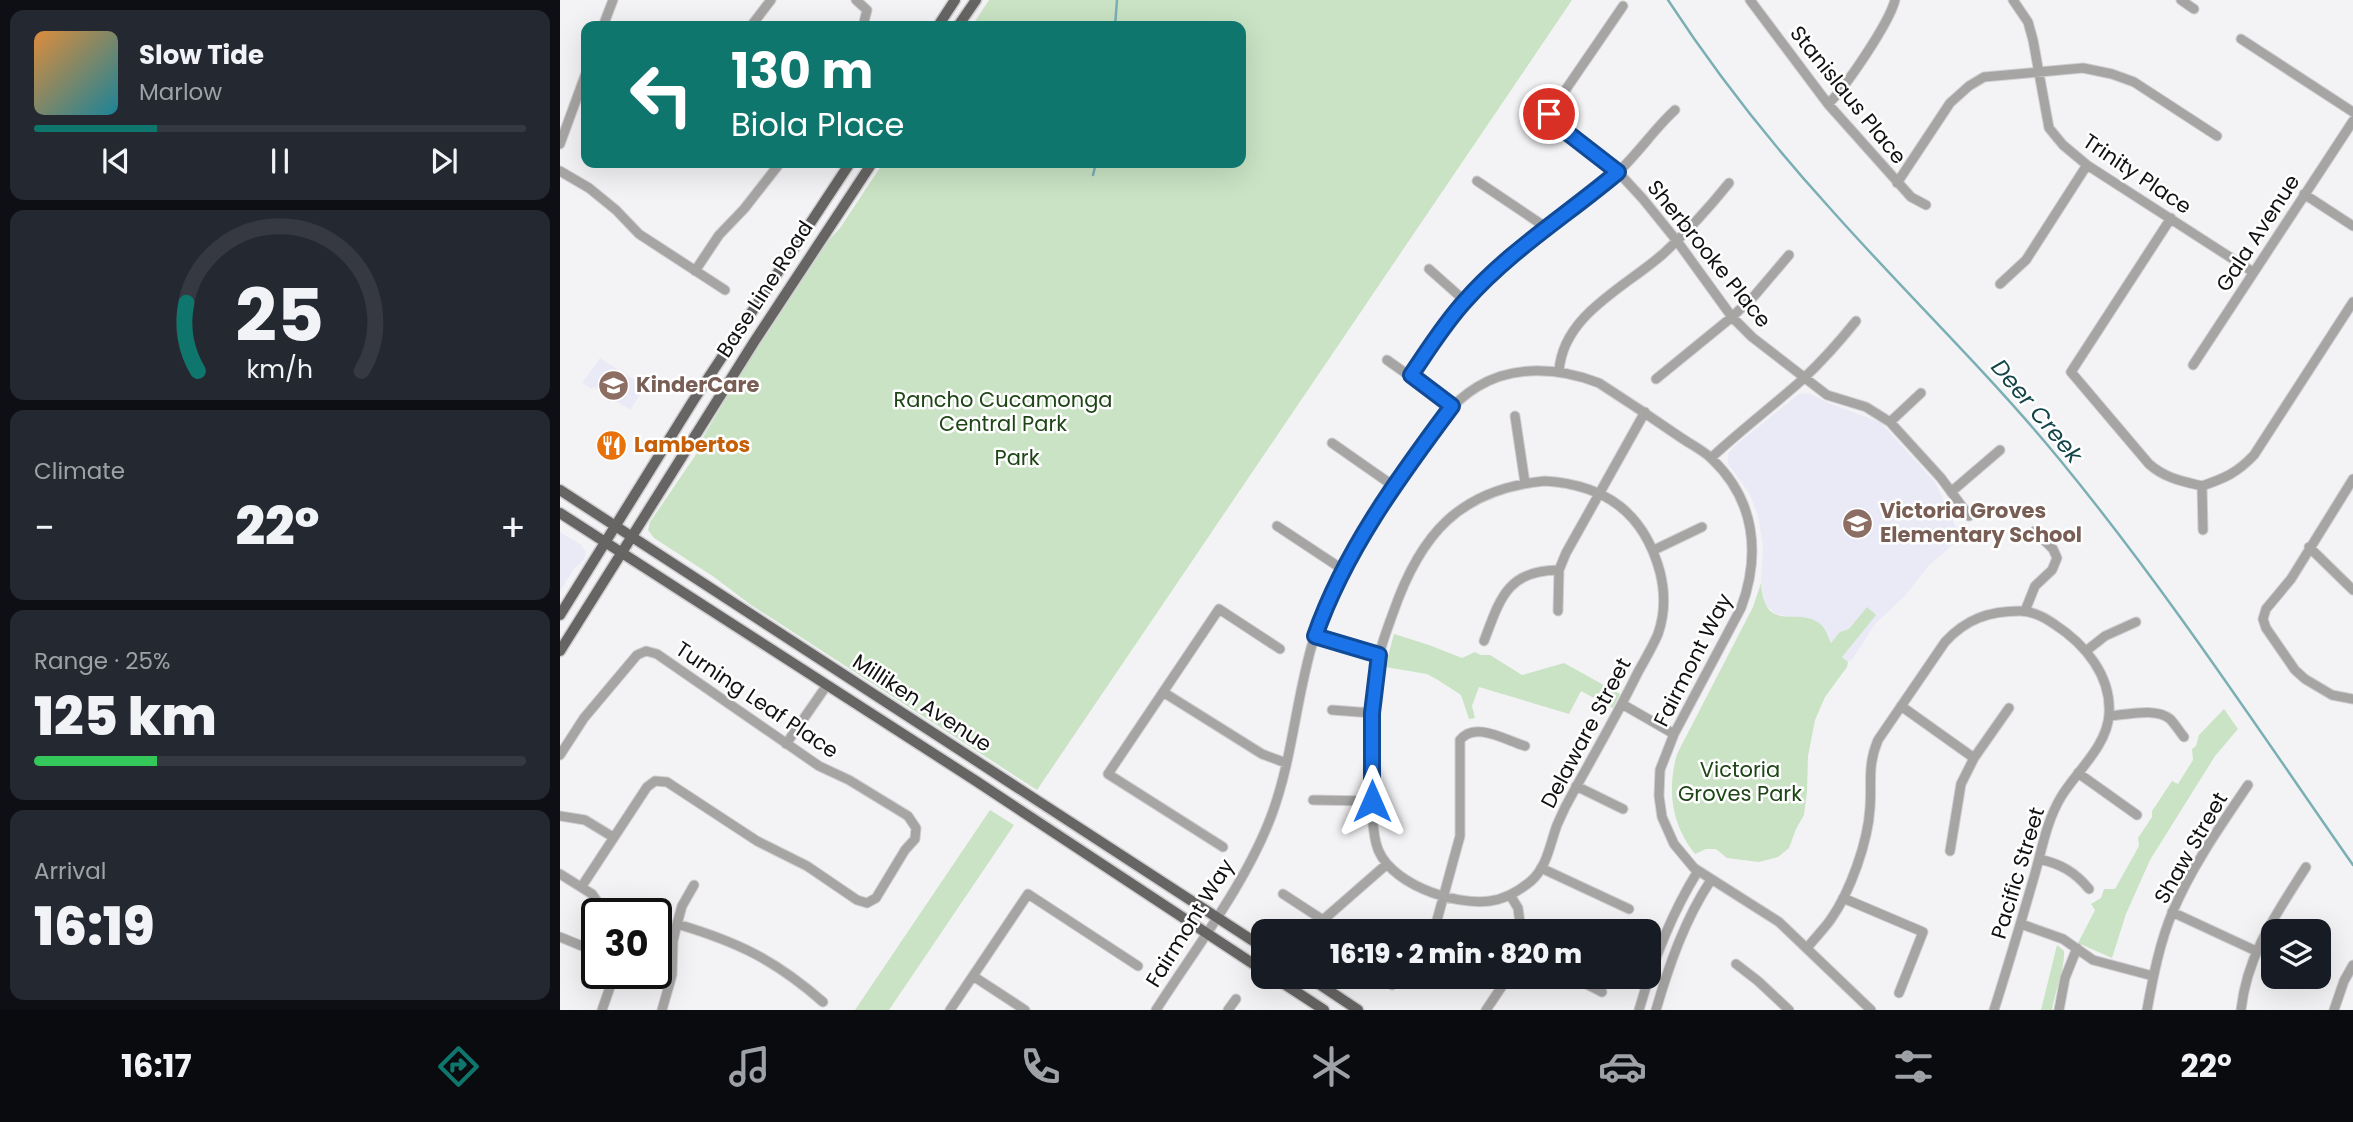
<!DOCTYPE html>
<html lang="en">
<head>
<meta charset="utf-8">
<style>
  :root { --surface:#171b24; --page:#242831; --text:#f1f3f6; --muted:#9ea1a6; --line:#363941; --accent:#0f766e }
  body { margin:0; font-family:Poppins,sans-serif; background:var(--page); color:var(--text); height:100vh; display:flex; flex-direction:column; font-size:26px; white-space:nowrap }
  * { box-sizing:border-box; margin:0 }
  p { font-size:23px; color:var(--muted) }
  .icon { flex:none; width:38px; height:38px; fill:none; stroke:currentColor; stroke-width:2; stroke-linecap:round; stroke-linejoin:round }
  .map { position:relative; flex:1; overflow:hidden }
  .sheet { display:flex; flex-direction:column; gap:10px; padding:10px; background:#0d0f14; width:560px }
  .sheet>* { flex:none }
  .top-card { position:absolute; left:21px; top:21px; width:665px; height:147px; border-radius:14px; box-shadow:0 7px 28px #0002; background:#0f766e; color:#fff; overflow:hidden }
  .buttons { position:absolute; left:1701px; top:919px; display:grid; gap:14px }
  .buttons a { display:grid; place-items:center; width:70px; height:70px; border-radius:14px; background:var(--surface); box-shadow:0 7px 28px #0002; font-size:35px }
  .speed { position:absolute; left:21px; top:898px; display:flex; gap:14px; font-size:35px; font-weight:700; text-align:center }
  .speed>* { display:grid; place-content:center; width:91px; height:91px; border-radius:50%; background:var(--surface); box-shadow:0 7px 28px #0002; line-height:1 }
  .speed .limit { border:4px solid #111; border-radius:10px; background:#fff; color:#111 }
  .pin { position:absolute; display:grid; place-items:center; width:60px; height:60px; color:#fff; margin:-30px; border:4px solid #fff; border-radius:50%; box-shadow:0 2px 7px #0007 }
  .me { position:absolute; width:77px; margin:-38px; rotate:0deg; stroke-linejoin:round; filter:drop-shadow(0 0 5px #0008) }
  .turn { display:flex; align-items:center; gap:24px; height:147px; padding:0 35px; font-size:32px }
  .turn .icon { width:91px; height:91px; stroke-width:2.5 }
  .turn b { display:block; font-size:49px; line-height:60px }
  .big { font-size:52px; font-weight:800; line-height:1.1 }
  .sheet .card { flex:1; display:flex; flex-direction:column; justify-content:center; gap:10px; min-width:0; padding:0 24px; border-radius:14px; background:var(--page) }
  .sheet .dial { align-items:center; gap:0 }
  .dial svg { height:182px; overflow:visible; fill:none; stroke:var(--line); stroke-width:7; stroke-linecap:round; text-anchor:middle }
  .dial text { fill:var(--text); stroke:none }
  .song { display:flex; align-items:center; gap:21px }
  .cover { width:84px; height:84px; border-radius:10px; background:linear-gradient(135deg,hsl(30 70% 55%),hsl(190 70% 35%)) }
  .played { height:7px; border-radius:4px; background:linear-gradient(90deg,var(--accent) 25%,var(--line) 25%) }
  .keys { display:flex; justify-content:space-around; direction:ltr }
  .heat { display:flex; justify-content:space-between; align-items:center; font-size:38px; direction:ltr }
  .charge { height:10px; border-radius:5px; background:linear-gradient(90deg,#34c759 25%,var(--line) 0) }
  .trip { position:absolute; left:691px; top:919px; width:410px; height:70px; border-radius:14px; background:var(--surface); box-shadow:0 7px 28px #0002; font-weight:800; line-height:70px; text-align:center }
  .dock { display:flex; height:112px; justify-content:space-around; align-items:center; background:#090b0e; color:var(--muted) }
  .dock .icon { width:49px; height:49px }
  .dock .current { color:var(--accent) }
  .dock b { font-size:32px; color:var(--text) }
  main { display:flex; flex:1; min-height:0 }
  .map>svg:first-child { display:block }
  .built { fill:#e9eaf5 }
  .green { fill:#c9e3c4 }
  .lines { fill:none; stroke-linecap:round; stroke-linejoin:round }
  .stream { stroke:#7aafb4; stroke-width:2.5 }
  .minor-casing { stroke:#cfcfd2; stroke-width:11 }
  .major-casing { stroke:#cfcfd2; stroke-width:13 }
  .minor { stroke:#a6a5a4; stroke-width:9 }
  .major { stroke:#666563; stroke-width:10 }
  .route-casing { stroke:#114b97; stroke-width:18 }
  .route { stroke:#1a73e8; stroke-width:12 }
  .labels { text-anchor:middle; stroke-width:5; stroke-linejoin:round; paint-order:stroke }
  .street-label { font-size:21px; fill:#111112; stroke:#fff }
  .education-label { font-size:21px; font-weight:bold; fill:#785e54; stroke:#fff; text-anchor:start }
  .park-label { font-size:21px; fill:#1e4516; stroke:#fff }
  .food-label { font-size:21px; font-weight:bold; fill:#c56008; stroke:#fff; text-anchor:start }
  .water-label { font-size:23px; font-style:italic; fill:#124448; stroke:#fff }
</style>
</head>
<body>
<main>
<section class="sheet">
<div class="card">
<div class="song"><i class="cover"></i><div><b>Slow Tide</b><p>Marlow</p></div></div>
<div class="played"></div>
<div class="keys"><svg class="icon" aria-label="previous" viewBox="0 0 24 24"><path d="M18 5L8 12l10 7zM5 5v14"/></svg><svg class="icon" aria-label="pause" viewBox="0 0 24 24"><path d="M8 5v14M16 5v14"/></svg><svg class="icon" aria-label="next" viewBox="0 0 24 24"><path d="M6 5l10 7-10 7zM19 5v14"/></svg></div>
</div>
<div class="card dial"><svg viewBox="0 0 100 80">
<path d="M14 69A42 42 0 1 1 86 69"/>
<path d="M14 69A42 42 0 0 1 9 39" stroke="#0f766e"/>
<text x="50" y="56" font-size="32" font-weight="700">25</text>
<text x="50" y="72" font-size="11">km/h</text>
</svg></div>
<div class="card"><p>Climate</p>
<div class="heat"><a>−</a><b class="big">22°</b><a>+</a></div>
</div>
<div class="card"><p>Range · 25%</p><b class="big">125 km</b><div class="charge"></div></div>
<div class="card"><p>Arrival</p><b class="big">16:19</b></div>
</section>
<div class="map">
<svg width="1793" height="1010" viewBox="0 0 1793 1010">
  <rect width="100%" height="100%" fill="#f3f3f6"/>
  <path class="built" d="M40,358L85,387L70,410L34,387L32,389L22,383Z
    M1249,393L1266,402L1320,422L1375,482L1401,538L1369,565L1345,596L1315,624L1292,660L1288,662L1275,650L1266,630L1258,622L1216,614L1205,604L1201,583L1203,547L1198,515L1189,493L1168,464V453L1177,444L1239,394Z
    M0,532L20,544L26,552L24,559L13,570L0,591Z"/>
  <path class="green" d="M429,0H1012L477,790L191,605L154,577L94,538L88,530L90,522L135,456L142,439L180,375L269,240L280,228L323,163H681V26H412Z
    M1201,583C1205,635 1236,606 1259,623C1266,628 1268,636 1271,643L1280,632L1289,629L1307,607L1316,615L1282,657L1288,662L1287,667L1265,697L1255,720L1248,756L1247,792L1244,815L1236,829L1229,848L1218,857L1199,862L1167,858L1156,849H1146L1135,854C1111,824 1107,790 1117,754L1193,607Z
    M834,634L869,645L902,658L915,652L921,655H930L962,675L1004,663L1060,694L1053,708L1021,691L1009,714L919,687L912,706L915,718L909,719L901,695L878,680L867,674L825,667Z
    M1664,709L1678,729L1655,756L1590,860L1566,914L1552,958L1518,943L1535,910L1531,904L1541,898L1544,889H1555L1579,846L1578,838L1592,817V811L1612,781L1618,784L1633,760L1632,749L1636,746L1639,735Z
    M430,810L454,825L329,1010H295Z
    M1497,945L1504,951C1505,969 1495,991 1492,1010H1481Z"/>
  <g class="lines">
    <path class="stream" d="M1108,0C1155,72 1210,142 1268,206C1344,292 1427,371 1500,460C1606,589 1698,729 1793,865
      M555,26L557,0
      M533,175L536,163"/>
    <defs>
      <path id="minor" d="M296,0L307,10L303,26
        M1190,0L1268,104L1351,197L1366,205
        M1453,0L1468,22L1473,40L1489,128L1503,145L1527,165L1693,272
        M1621,0L1634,9
        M1063,6L989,114L1000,127L1058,172L1083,199L1117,241L1172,317L1192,337L1267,395L1306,407L1330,422L1381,478L1409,516
        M43,26L53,0
        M191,26L211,0
        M1681,39L1793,112
        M1268,104C1286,87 1329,23 1335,0
        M0,144L26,73
        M0,171L29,188L56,210L79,234L165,290
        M917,181L987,228
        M1337,183L1390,103L1409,86L1424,77L1523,68L1552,74L1574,82L1657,136
        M1744,194L1793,226
        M1611,218L1511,372L1589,464C1605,478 1621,481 1642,486
        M869,269L905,301
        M135,271L159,235L184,209L220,163
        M1440,284L1466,260L1527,165
        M827,360L892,406
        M1633,365L1793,121
        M999,371C1003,315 1064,288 1103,254C1127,232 1148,209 1169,183
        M851,375C876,340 899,304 931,275C971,238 1017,210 1057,173C1078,154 1094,129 1115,110
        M1096,379L1172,317L1195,295L1229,255
        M955,416L965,483
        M1330,422L1361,393
        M772,443L835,487
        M1151,458C1181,430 1213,406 1243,379C1262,361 1280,341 1296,321
        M1793,479L1731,579L1706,609L1703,619L1706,628L1735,670L1745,679L1772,695L1793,699
        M985,481C1046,485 1084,513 1100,572C1105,592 1105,614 1098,634C1092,648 1084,661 1077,674C1058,713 1036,751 1015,789C1008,801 1002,813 997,825C990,844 987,867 971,881C959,891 945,899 930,901C894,906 825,883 816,843C810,816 812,786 812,758C812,724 812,689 819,656C822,642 828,627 833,613C860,535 899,489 985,481Z
        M1642,486C1665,478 1677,473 1694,455L1793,302
        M1642,486L1643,530
        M1391,492L1440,450
        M717,526L782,569
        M1749,547L1793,590
        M1094,550L1142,527
        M998,611L999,570L1006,553L1085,412
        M1465,611L1475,586L1492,570L1497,558L1493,549L1475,531
        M755,636L819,655
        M924,641C940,599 947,570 999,570
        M1526,651L1545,636L1576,622
        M603,692L702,754L726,763
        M1062,704L1114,734
        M1341,706L1414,758
        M772,710L812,713
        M1549,716C1566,715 1596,707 1610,719C1615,724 1619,731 1624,737
        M226,744L267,685
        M0,755L24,718L77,655L86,651L97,654L259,766L289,780L348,816L356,828L355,839L345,850L316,898L307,903L297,900L247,866L197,841L107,782L95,781L87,787L22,886
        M1518,773L1577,815
        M1016,786L1063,809
        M753,800L812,801
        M0,816L25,820L53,837
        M663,847L548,774L659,609L720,649
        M1390,851L1401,784L1414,758L1449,708
        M1479,859C1501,864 1515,872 1529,889
        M981,868L1069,909
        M0,874L32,894L46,914
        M723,894L763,920L827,864
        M950,895L958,908L961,931
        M1283,898L1363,932L1339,993
        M1612,912L1696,951
        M117,924C178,942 215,960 263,1002
        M1461,924L1503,939L1533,960L1593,976
        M874,931L900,836V740C915,721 945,740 965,746
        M0,937L22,946
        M1247,948C1255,938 1264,929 1271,919C1290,892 1308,842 1310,808C1312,782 1307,766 1318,740L1385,642C1406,619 1429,611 1460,611C1473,611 1484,617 1494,624C1525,644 1552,676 1549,715C1547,746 1516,772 1501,797C1486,822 1482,850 1474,877C1461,922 1448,966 1434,1010
        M1176,964L1198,981L1229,1010
        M96,973L112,975
        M413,976L465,1010
        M1011,976L1042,992
        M832,985L840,976
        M42,1010L55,973
        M102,1010L112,975L113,941L117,924L122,906L134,885
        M390,1010L468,894L578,966
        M596,1010C635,949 687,882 712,814C733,757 736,696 754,638C774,576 809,525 846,471C866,441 885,406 917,387C954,364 1001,368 1039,383C1067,401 1094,419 1120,437C1130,444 1143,450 1152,459C1195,500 1201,554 1181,608L1114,734L1100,770L1099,796L1102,817L1114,844L1134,868L1219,922L1311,1010
        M668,1010L676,999
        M926,1010L949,976
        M1079,1010C1093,961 1111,914 1138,871
        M1096,1010C1109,965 1125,919 1151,880
        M1499,1010L1505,978L1517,948
        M1587,1010C1593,977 1600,941 1613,911C1632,866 1661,825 1688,785
        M1681,1010C1687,954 1717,913 1746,867
        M1774,1010L1784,981L1793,965"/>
      <path id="major" d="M378,26L395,0
        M398,26L416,0
        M0,490L704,948
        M0,513L416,781L704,971
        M0,615L133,401L290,163
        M0,651L194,342L312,163
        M712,976L764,1010
        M747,976L798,1010"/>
    </defs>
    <use href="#minor" class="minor-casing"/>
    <use href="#major" class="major-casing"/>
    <use href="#minor" class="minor"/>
    <use href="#major" class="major"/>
  </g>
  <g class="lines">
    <defs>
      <path id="route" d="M812,801V713L819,655L755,636C784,552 839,477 892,406L851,375C868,350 884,324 905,301C949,251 1007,215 1058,172L1000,127L989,114"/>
    </defs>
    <use href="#route" class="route-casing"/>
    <use href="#route" class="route"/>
  </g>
  <defs>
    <symbol id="school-disc" viewBox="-11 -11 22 22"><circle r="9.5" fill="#8d6e63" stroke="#fff"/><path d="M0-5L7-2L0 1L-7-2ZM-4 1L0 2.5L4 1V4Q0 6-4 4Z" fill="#fff"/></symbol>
    <symbol id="restaurant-disc" viewBox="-11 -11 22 22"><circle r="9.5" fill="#e8710a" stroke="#fff"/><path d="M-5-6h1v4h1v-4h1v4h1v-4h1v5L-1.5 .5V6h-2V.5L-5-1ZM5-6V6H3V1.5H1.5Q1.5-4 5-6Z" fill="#fff"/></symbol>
  </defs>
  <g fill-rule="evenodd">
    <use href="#school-disc" x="36" y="368" width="35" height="35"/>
    <use href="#restaurant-disc" x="34" y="428" width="35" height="35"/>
    <use href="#school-disc" x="1280" y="506" width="35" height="35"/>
  </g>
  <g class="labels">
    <g class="street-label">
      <text transform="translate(1288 95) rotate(51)" y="7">Stanislaus Place</text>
      <text transform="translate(1577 174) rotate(34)" y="7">Trinity Place</text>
      <text transform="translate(1698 233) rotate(-57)" y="7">Gala Avenue</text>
      <text transform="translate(1149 254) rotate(51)" y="7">Sherbrooke Place</text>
      <text transform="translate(205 289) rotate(-57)" y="7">Base Line Road</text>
      <text transform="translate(1133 660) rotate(-63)" y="7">Fairmont Way</text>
      <text transform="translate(197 700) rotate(34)" y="7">Turning Leaf Place</text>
      <text transform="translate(362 703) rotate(33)" y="7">Milliken Avenue</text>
      <text transform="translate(1026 733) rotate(-62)" y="7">Delaware Street</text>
      <text transform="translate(1631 848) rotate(-60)" y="7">Shaw Street</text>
      <text transform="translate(1458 873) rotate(-73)" y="7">Pacific Street</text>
      <text transform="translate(630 923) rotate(-58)" y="7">Fairmont Way</text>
    </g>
    <g class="education-label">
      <text x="76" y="392">KinderCare</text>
      <text x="1320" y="518">Victoria Groves<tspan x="1320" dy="24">Elementary School</tspan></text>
    </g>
    <g class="park-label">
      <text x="443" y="407">Rancho Cucamonga<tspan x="443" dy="24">Central Park</tspan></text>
      <text x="457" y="465">Park</text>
      <text x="1180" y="777">Victoria<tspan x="1180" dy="24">Groves Park</tspan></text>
    </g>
    <g class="food-label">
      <text x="74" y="452">Lambertos</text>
    </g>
    <g class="water-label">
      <text transform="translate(1477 411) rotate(50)" y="8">Deer Creek</text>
    </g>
  </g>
</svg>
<div class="buttons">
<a><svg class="icon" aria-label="layers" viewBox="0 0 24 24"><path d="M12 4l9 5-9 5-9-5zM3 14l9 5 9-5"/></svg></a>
</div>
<div class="speed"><div class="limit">30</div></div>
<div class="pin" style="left:989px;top:114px;background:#d93025"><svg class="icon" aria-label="arrive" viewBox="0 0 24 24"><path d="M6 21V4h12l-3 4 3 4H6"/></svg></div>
<svg class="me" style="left:812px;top:801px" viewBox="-20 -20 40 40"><path d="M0-17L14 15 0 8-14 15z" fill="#1a73e8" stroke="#fff" stroke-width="4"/></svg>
<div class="trip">16:19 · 2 min · 820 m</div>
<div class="top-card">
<div class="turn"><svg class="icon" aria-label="left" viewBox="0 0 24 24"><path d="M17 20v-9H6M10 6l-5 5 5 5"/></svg><div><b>130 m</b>Biola Place</div></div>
</div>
</div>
</main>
<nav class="dock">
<b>16:17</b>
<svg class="icon current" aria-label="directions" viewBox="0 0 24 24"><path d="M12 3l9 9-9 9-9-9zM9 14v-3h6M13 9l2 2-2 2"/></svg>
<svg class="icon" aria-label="music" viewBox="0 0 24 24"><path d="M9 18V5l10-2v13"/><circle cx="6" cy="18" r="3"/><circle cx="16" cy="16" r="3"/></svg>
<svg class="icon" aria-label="phone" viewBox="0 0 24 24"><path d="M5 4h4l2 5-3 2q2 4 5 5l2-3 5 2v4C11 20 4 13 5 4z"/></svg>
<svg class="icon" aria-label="climate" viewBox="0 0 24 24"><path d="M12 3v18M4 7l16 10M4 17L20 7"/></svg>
<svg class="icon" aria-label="car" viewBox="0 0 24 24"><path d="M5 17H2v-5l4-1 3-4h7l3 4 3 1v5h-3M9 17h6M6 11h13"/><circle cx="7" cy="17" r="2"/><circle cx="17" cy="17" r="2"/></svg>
<svg class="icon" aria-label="filters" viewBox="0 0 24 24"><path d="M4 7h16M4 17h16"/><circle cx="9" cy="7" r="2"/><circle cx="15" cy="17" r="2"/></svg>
<b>22°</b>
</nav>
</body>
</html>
